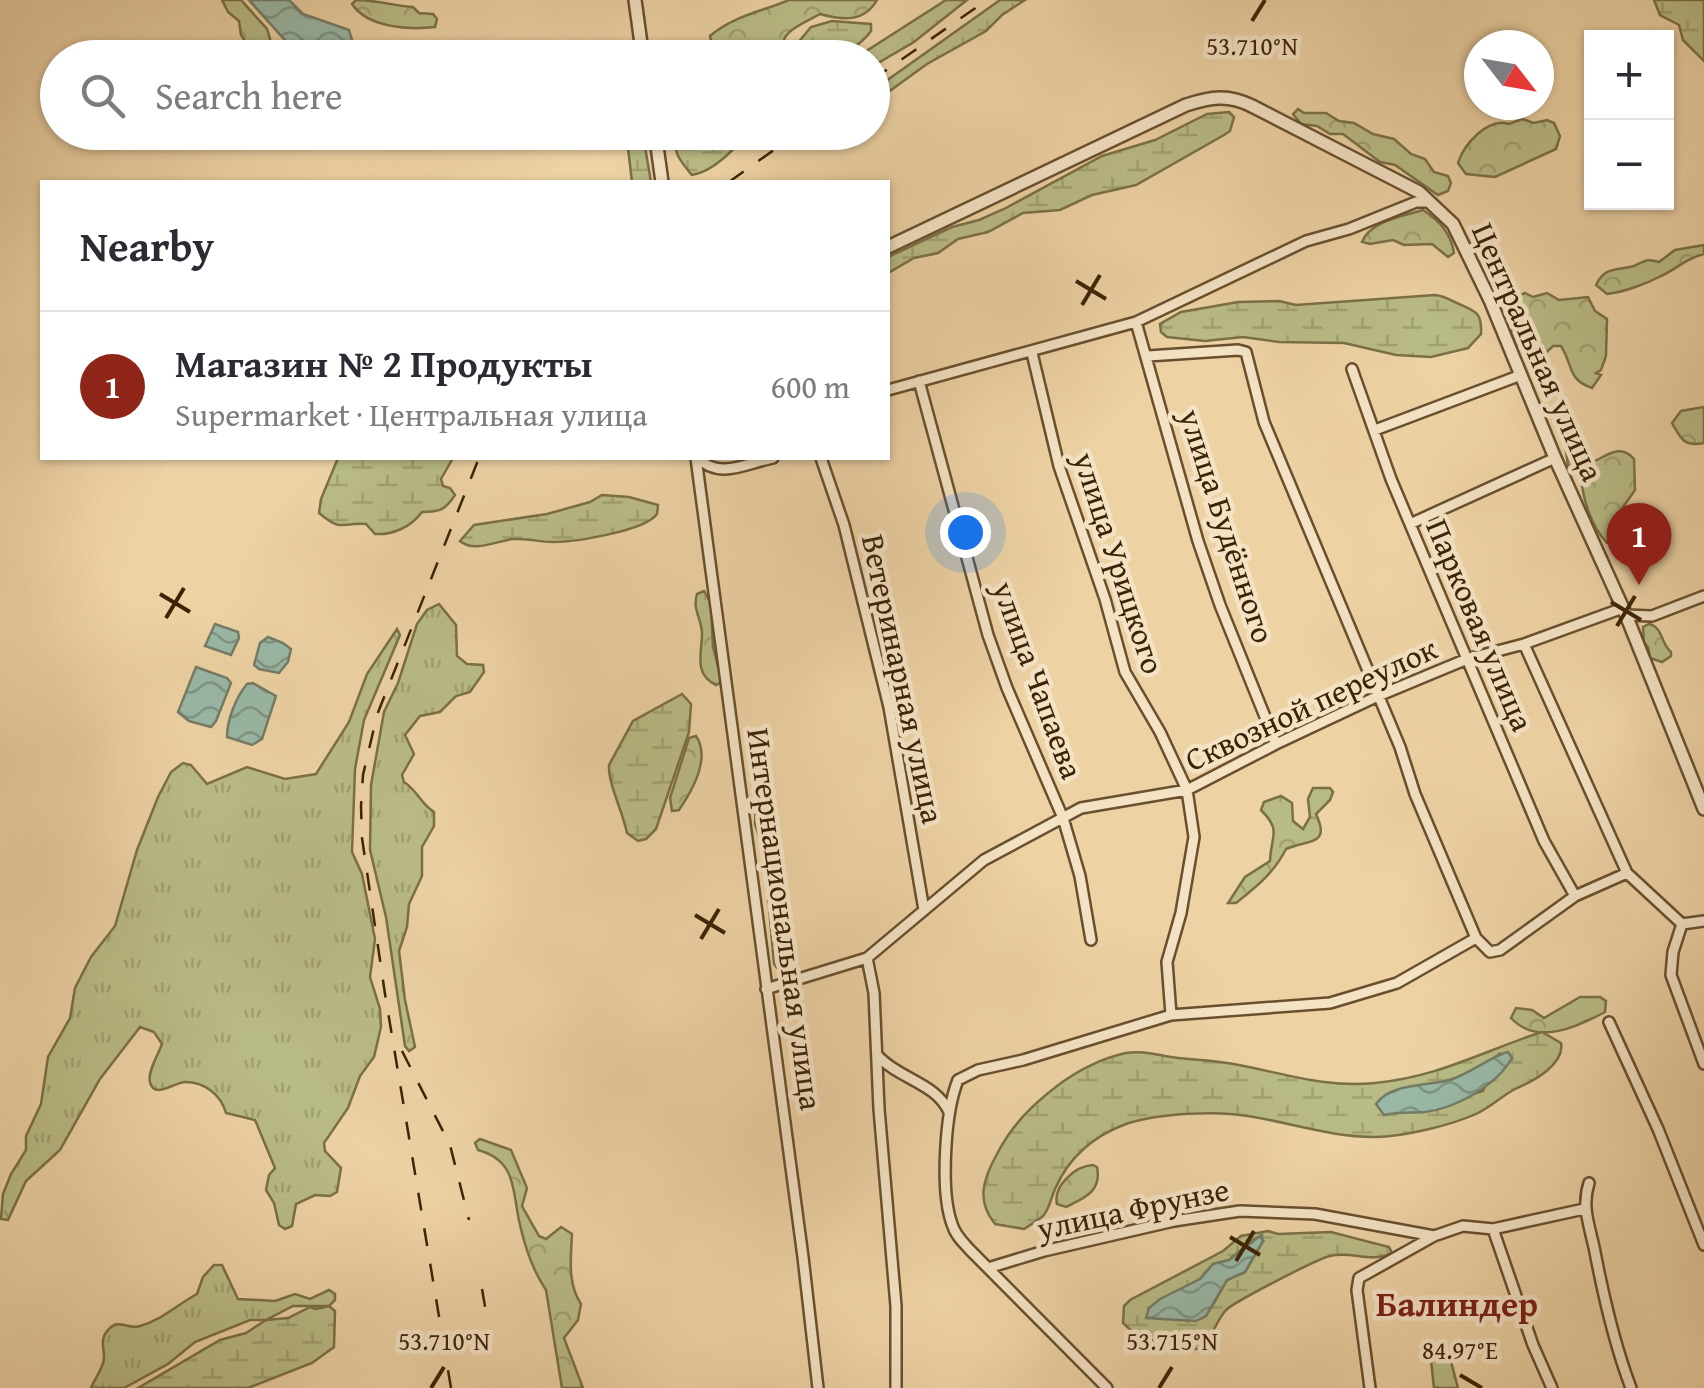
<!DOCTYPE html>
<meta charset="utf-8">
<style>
body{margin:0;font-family:"Gentium Book Plus",serif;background:#f2f2f3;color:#2b2b33}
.controls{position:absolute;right:30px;top:30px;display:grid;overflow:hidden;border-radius:0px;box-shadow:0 2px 8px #0004}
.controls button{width:90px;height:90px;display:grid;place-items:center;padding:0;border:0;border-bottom:2px solid #e1e1e2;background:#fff;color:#2b2b33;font:50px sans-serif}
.compass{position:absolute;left:1464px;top:30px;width:90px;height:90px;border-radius:50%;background:#fff;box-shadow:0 2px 8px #0004;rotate:121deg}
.you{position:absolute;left:965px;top:532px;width:35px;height:35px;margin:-25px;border:8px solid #fff;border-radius:50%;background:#1a73e8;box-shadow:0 0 0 15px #1a73e833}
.badge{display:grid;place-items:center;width:65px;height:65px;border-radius:50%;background:#8f2418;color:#fff;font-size:32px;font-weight:700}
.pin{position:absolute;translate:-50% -82px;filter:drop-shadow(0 2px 5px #0008)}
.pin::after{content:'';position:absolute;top:52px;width:35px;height:30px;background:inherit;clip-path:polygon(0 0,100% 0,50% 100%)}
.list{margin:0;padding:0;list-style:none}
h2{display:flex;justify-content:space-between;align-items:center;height:130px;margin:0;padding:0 40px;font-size:42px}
h2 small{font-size:32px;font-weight:400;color:#7c7c81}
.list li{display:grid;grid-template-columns:65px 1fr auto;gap:30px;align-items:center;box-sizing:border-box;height:150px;padding:0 40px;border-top:2px solid #e1e1e2}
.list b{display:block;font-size:38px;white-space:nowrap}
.list p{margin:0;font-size:32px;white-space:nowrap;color:#7c7c81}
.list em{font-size:32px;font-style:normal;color:#7c7c81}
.icon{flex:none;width:55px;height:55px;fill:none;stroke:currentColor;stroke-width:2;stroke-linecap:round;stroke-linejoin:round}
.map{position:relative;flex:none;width:1704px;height:1388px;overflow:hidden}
.search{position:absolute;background:#fff;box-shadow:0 2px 8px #0004;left:40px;top:40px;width:850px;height:110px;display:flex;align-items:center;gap:25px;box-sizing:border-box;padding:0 35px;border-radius:55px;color:#7c7c81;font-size:38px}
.panel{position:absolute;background:#fff;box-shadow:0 2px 8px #0004;left:40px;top:180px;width:850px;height:280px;border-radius:0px}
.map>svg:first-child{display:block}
</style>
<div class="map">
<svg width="1704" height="1388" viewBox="0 0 1704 1388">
<defs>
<pattern id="grass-tufts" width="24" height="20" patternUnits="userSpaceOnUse" patternTransform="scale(2.5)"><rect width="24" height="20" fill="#b9bb85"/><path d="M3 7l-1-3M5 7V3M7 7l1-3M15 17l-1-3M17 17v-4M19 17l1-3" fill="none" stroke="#a0a071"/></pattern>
<pattern id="forest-crowns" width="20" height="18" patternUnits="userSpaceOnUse" patternTransform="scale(2.5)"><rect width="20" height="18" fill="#b9bb85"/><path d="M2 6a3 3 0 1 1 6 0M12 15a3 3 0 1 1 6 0" fill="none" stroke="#a0a071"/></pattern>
<pattern id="wetland-marsh" width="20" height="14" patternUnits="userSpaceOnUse" patternTransform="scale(2.5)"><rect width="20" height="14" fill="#b9bb85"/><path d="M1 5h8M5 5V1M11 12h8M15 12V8" fill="none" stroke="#a0a071"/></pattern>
<pattern id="water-waves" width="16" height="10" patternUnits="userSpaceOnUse" patternTransform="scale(2.5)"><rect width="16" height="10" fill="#99b8a6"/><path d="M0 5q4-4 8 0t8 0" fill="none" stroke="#7e9585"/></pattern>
</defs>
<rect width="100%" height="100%" fill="#edd2a4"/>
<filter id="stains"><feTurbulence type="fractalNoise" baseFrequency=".002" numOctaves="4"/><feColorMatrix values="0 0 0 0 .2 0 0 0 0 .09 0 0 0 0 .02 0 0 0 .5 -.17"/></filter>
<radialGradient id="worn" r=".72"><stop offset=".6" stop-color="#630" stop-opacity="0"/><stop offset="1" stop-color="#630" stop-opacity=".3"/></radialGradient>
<path fill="url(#grass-tufts)" stroke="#7b6f46" stroke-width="2.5" d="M 439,604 L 456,625 L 457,656 L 467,664 L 483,665 L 484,672 L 470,692 L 456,696 L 440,712 L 420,716 L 405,735 L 414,754 L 402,775 L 404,782 C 418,791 420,803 434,812 L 434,826 L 422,847 L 422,876 L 409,904 L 407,927 L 399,951 L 405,1000 L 415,1047 L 409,1051 L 405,1046 L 386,917 L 370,850 L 371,785 L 384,712 L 398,683 L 417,624 L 427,610 Z
M 397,629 L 400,635 L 364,720 L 355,769 L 352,852 L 362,874 L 375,939 L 370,977 L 380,1009 L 381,1027 L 374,1057 L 360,1076 L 348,1108 L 324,1143 L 325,1151 L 341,1168 L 337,1192 L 330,1196 L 315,1195 L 296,1204 L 292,1226 L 285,1229 L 279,1225 L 274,1203 L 266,1190 L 269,1175 L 275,1168 L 255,1120 L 226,1113 C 221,1095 205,1082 185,1082 C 175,1082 154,1100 150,1082 C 147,1072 159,1053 162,1044 L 154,1032 L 140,1027 L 100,1079 L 60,1150 L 26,1181 L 8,1220 L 1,1219 L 3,1194 L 11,1174 L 26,1150 L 26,1136 L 41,1104 L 48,1057 L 70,1018 L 75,988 L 91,957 L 115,926 L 137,850 L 158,797 L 171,772 L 183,763 L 191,765 L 207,784 L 247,767 L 285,779 L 316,774 L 349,722 L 367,674 Z
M 214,1265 L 222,1265 L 238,1299 L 275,1301 L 295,1294 L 310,1299 L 329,1290 L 335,1294 L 335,1300 L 329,1306 L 293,1306 L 266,1320 L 250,1320 L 195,1342 L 168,1364 L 124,1388 L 91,1388 C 94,1380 104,1367 104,1358 C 104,1347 99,1338 110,1328 C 119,1319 129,1330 140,1326 C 162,1320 178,1304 197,1294 L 203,1277 Z"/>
<path fill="url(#forest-crowns)" stroke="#7b6f46" stroke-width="2.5" d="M 222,0 L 241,0 L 267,29 L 271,42 L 288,57 L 256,57 L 241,35 L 239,21 L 228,12 Z
M 356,0 C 378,0 393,6 413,7 L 419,13 L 433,14 L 437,19 L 435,27 C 409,30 368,28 352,4 Z
M 789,0 L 877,0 C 864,23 842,20 820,14 C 810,20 787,29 784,40 C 783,46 784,52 782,57 L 705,57 L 713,51 L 710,36 C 733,16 763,11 789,0 Z
M 1298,109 L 1304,113 L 1326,113 L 1339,121 L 1354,123 L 1373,134 L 1394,139 L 1411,154 L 1425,159 L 1434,172 L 1448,176 L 1451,183 L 1448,191 L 1438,195 L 1395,165 L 1380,162 L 1343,134 L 1330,134 L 1317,126 L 1301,124 L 1293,114 Z
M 1522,119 L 1534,123 L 1547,120 L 1554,123 L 1560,136 L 1556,149 L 1495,177 L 1466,174 L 1458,163 C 1464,144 1488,117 1509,124 Z
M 316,133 L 396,132 L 397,133 L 391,140 L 345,146 L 327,141 Z
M 1423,210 C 1439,220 1451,233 1454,253 L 1448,257 L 1432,244 L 1404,245 L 1393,240 L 1370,244 L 1362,242 C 1370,221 1403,216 1423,210 Z
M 1704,245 L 1704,254 C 1686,258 1677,269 1661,276 C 1646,284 1624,292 1607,294 L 1596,285 C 1605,266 1617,271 1634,266 C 1645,261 1647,258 1659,262 L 1675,250 Z
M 1525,293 L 1533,297 L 1547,293 L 1559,300 L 1588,297 L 1595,311 L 1607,319 L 1606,356 L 1601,370 L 1596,373 L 1601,375 L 1592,388 C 1567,379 1574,367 1561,346 L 1553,346 L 1536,362 L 1528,351 L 1515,343 L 1507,310 L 1517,297 Z
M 1704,407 L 1704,443 C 1684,447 1681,439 1672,423 L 1681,411 Z
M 1571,446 L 1595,461 C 1609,454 1621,444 1634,459 L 1635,490 L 1623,507 L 1632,517 L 1634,529 L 1622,541 L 1607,543 C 1591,526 1583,500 1581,477 L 1568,466 L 1566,451 Z
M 704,591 L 711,603 L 713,647 L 722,682 L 716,685 C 693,674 702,653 702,634 C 702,619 692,610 697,594 Z
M 1649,624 C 1663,627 1661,644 1671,652 L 1671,656 L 1662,662 L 1650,658 L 1648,647 L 1644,643 L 1643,627 Z
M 696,736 C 711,758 692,791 679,810 L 672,811 L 670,798 L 689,738 Z
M 1313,788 L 1330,788 L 1333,792 L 1330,800 L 1316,814 C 1331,846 1309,839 1286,849 C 1274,873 1256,887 1236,903 L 1228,903 L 1245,877 L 1270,861 C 1271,835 1282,831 1261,810 L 1264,802 L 1281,796 L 1292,803 L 1293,821 L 1303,829 L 1310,817 L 1308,799 Z
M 762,799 L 768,801 L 774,814 L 786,952 L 786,968 L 782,974 L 774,964 L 764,851 L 755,824 L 756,803 Z
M 1580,997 L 1600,997 L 1606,1001 L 1605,1012 C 1577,1027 1537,1046 1511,1018 L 1516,1008 L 1532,1010 L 1544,1018 Z
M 480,1139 L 511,1150 L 527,1188 L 522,1206 L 539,1236 L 546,1239 L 561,1227 L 572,1234 C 571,1258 567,1283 581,1304 L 578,1320 L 564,1338 L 583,1388 L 562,1388 L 546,1290 C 533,1271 525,1247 520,1225 C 512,1192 518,1161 478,1150 L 475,1143 Z
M 1093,1165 L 1097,1167 C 1102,1192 1084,1198 1066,1207 L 1057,1204 C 1053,1186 1075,1166 1093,1165 Z"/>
<path fill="url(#wetland-marsh)" stroke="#7b6f46" stroke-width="2.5" fill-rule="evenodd" d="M 946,0 L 967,0 L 914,42 L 873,66 L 872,58 L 857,57 Z
M 1000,0 L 1025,0 L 1002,15 L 986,31 L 927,64 L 873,103 L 873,91 L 879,86 Z
M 1654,0 L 1704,0 L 1704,61 L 1683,40 L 1679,25 L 1660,15 Z
M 832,21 L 871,24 L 871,31 C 850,60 818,58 786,57 L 811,27 Z
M 1229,112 L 1234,117 L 1230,131 L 1224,135 L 1136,185 L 1092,195 L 1060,210 L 1023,213 L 988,232 L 958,239 L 938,253 L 914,258 L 888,273 L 888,257 L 952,227 L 979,220 L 1004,209 L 1102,156 L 1155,140 L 1207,114 Z
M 682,132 L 746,132 L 746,133 C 735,150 712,172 692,175 C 681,162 668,149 682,132 Z
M 636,133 L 643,135 L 651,182 L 632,182 L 628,148 Z
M 1435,295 C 1445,296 1450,300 1459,304 C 1477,312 1482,313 1481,334 L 1468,348 L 1431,357 L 1396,355 L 1344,343 L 1279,342 L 1243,337 L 1205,341 L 1167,337 L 1161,332 L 1160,324 L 1181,312 L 1238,302 L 1279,301 L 1296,305 Z
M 338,458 L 453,458 L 441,479 L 443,486 L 450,488 L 455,495 C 445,510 440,512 422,512 C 411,527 393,535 375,534 L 366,524 C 340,522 343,533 319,513 L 321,499 Z
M 602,495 L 629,497 L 658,505 L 657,514 C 645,531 575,542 553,542 C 539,542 526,538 513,539 C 496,541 474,553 460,541 L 474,525 L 547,514 L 590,502 Z
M 682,694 L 691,704 L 689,732 L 656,829 L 646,839 L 638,841 L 627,833 C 623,812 608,784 609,765 L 633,721 Z
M 1542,1032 L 1561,1043 C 1565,1064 1534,1081 1517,1088 C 1503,1095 1492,1106 1478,1113 C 1453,1125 1402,1137 1375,1137 C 1333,1137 1294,1124 1254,1117 C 1219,1110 1159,1113 1126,1124 C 1093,1136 1069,1157 1055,1189 C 1051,1198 1049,1210 1043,1216 C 1037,1221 1030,1225 1024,1229 L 995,1224 C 976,1201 983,1179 997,1154 C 1012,1125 1031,1106 1057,1086 C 1076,1071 1102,1058 1126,1053 C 1144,1050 1160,1056 1178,1058 C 1199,1060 1219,1061 1239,1065 C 1286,1074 1327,1088 1375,1083 C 1439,1077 1483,1051 1542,1032 ZM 1501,1053 L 1483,1091 L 1414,1112 L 1407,1111 L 1409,1087 C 1442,1086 1475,1073 1501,1053 Z
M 1268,1231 L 1278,1234 L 1331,1232 L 1389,1247 L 1392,1253 C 1372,1264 1351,1250 1330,1256 C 1317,1259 1234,1302 1226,1310 C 1215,1322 1213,1338 1200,1349 L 1171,1349 L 1157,1341 L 1139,1338 L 1123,1323 L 1124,1306 L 1130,1300 L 1223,1251 L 1241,1236 ZM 1254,1239 L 1263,1241 L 1245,1272 L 1227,1280 L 1211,1308 L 1192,1319 L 1165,1317 L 1149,1308 L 1200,1279 L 1213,1264 L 1229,1260 Z
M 329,1306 L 335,1311 L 334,1347 L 312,1363 L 248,1388 L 138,1388 L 220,1340 L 246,1333 L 266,1320 L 288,1318 L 310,1307 L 316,1309 Z
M 1438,1347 L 1449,1354 L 1458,1388 L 1434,1388 L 1431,1360 Z"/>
<path fill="url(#water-waves)" stroke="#747c66" stroke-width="2.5" d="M 249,0 L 289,0 L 303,14 L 349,30 L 357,57 L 300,57 Z
M 215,624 L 238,632 L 239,638 L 231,655 L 205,646 Z
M 268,637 L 283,643 L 291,649 L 288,662 L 279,673 L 259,669 L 254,665 L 260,643 Z
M 196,667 L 227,678 L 231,683 L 216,721 L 211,727 L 189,721 L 178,712 Z
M 253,683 L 276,696 L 262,739 L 252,745 L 227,737 C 227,720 236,697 247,684 Z
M 1508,1052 L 1512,1058 C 1496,1086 1456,1108 1425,1112 C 1411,1113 1398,1112 1384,1115 L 1376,1104 C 1390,1083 1428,1086 1450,1080 C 1470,1074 1493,1055 1508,1052 Z
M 1261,1235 L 1263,1241 L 1245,1272 L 1227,1280 L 1206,1316 L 1196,1321 L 1146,1318 L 1149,1308 L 1160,1299 L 1200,1279 L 1213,1264 L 1229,1260 Z"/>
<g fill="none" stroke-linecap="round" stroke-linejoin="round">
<defs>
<path id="minor" d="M 1136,322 L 1198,541 L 1220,605 L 1276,744
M 1032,353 L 1059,466 L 1105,599 L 1125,672 L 1160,732 L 1187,790 L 1194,837 L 1181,913 L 1167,962 L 1171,1015
M 1148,356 L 1238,350 L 1246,352 L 1264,422 L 1400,747 L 1415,794 L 1476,938 L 1490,952 L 1500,950 L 1575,896 L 1627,873
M 1352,369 L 1391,479 L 1467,659 L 1544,841 L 1575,896
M 919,381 L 988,635 L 1007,688 L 1063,818 L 1080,876 L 1091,940
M 888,390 L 1136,322 L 1306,241 L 1349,229 L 1416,202 L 1430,202
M 1375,430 L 1521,375
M 696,458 L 803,1257 L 818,1388
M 698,458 C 719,480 747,463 773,458
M 821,458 L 844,525 L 889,707 L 924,910
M 1410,524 L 1555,458
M 1626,615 L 1652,616 L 1704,596
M 1524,644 L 1627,873 L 1682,924 L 1673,952 L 1671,975 L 1704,1064
M 1682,924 L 1704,921
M 867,958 L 874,993 L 879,1109 L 896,1306 L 896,1388
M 766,989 L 867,958 L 984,860 L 1081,808 L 1187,790 L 1276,744 L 1378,696 L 1467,659 L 1524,644 L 1623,608
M 1609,1022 L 1658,1129 L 1704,1245
M 878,1056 C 899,1079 936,1083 949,1112
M 1589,1183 C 1581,1208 1590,1226 1595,1252 C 1604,1299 1614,1343 1631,1388
M 1493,1229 L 1533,1345 L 1552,1388
M 988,1268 L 1044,1251 L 1174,1221 L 1240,1211 L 1315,1214 L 1434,1236 L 1463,1226 L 1493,1229 L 1584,1209
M 1107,1388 L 970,1250 C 963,1242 955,1235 952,1224 C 940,1191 945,1112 958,1080 L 978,1070 L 1023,1060 L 1171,1015 L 1330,1003 L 1397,983 L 1476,938
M 1370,1388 L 1357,1290 L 1359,1278 L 1434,1236"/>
<path id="tertiary" d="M 635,0 L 643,58
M 655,132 L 662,182
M 888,247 L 1186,105 C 1211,97 1228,94 1252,106 L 1419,192 L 1453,224 L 1490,300 L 1555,458 L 1626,615 L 1704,809"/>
</defs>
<use href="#minor" stroke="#694f2e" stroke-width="14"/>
<use href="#tertiary" stroke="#694f2e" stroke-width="16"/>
<use href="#minor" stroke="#f3e2c4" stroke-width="9"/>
<use href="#tertiary" stroke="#f3e2c4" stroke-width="11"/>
<path stroke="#3d2306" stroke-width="2.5" stroke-dasharray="18 18" stroke-linecap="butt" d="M 872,80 L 987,0
M 729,182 L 799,132
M 402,1051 L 450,1145 L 469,1220
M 482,1289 L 486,1312
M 451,1388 L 385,994 L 362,838 L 361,806 L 363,775 L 377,715 L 479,458"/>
</g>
<path fill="none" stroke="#3d2306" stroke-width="4" d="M 1252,21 L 1265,0M 1076,281 L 1106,299M 1082,305 L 1100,275M 160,594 L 190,612M 1611,602 L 1641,620M 166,618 L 184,588M 1617,626 L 1635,596M 695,915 L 725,933M 701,939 L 719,909M 1230,1237 L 1260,1255M 1236,1261 L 1254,1231M 1460,1375 L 1482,1388M 431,1388 L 444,1367M 1159,1388 L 1172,1367"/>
<g text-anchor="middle" stroke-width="9" stroke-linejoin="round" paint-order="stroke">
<g font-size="32" fill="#3d2306" stroke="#f3e2c4">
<text transform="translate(1538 352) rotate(66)" y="11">Центральная улица</text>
<text transform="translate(1227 526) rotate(72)" y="11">улица Будённого</text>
<text transform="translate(1119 563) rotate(72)" y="11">улица Урицкого</text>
<text transform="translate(1480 625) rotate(67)" y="11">Парковая улица</text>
<text transform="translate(903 679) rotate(78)" y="11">Ветеринарная улица</text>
<text transform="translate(1038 680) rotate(70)" y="11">улица Чапаева</text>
<text transform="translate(1311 704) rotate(-25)" y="11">Сквозной переулок</text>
<text transform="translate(785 919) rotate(82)" y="11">Интернациональная улица</text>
<text transform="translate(1133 1209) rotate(-12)" y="11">улица Фрунзе</text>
</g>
<g font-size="35" font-weight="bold" fill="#7a1f14" stroke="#f3e2c4">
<text x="1457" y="1316">Балиндер</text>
</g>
</g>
<g font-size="25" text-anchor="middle" fill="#3d2306" stroke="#f3e2c4" stroke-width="9" stroke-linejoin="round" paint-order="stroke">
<text x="1252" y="55">53.710°N</text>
<text x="444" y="1350">53.710°N</text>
<text x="1172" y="1350">53.715°N</text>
<text x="1460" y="1359">84.97°E</text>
</g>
<rect width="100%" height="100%" filter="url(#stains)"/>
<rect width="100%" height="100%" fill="url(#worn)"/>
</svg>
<div class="controls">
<button>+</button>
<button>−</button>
</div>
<svg class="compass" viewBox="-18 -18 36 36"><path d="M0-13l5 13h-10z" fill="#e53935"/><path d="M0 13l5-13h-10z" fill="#7c7c81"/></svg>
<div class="you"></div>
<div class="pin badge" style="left:1639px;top:585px">1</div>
<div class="search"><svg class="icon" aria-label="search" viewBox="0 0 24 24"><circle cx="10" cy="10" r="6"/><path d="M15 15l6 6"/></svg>Search here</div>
<section class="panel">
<h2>Nearby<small></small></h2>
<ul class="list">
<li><span class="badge">1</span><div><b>Магазин № 2 Продукты</b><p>Supermarket · Центральная улица</p></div><em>600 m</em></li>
</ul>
</section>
</div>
